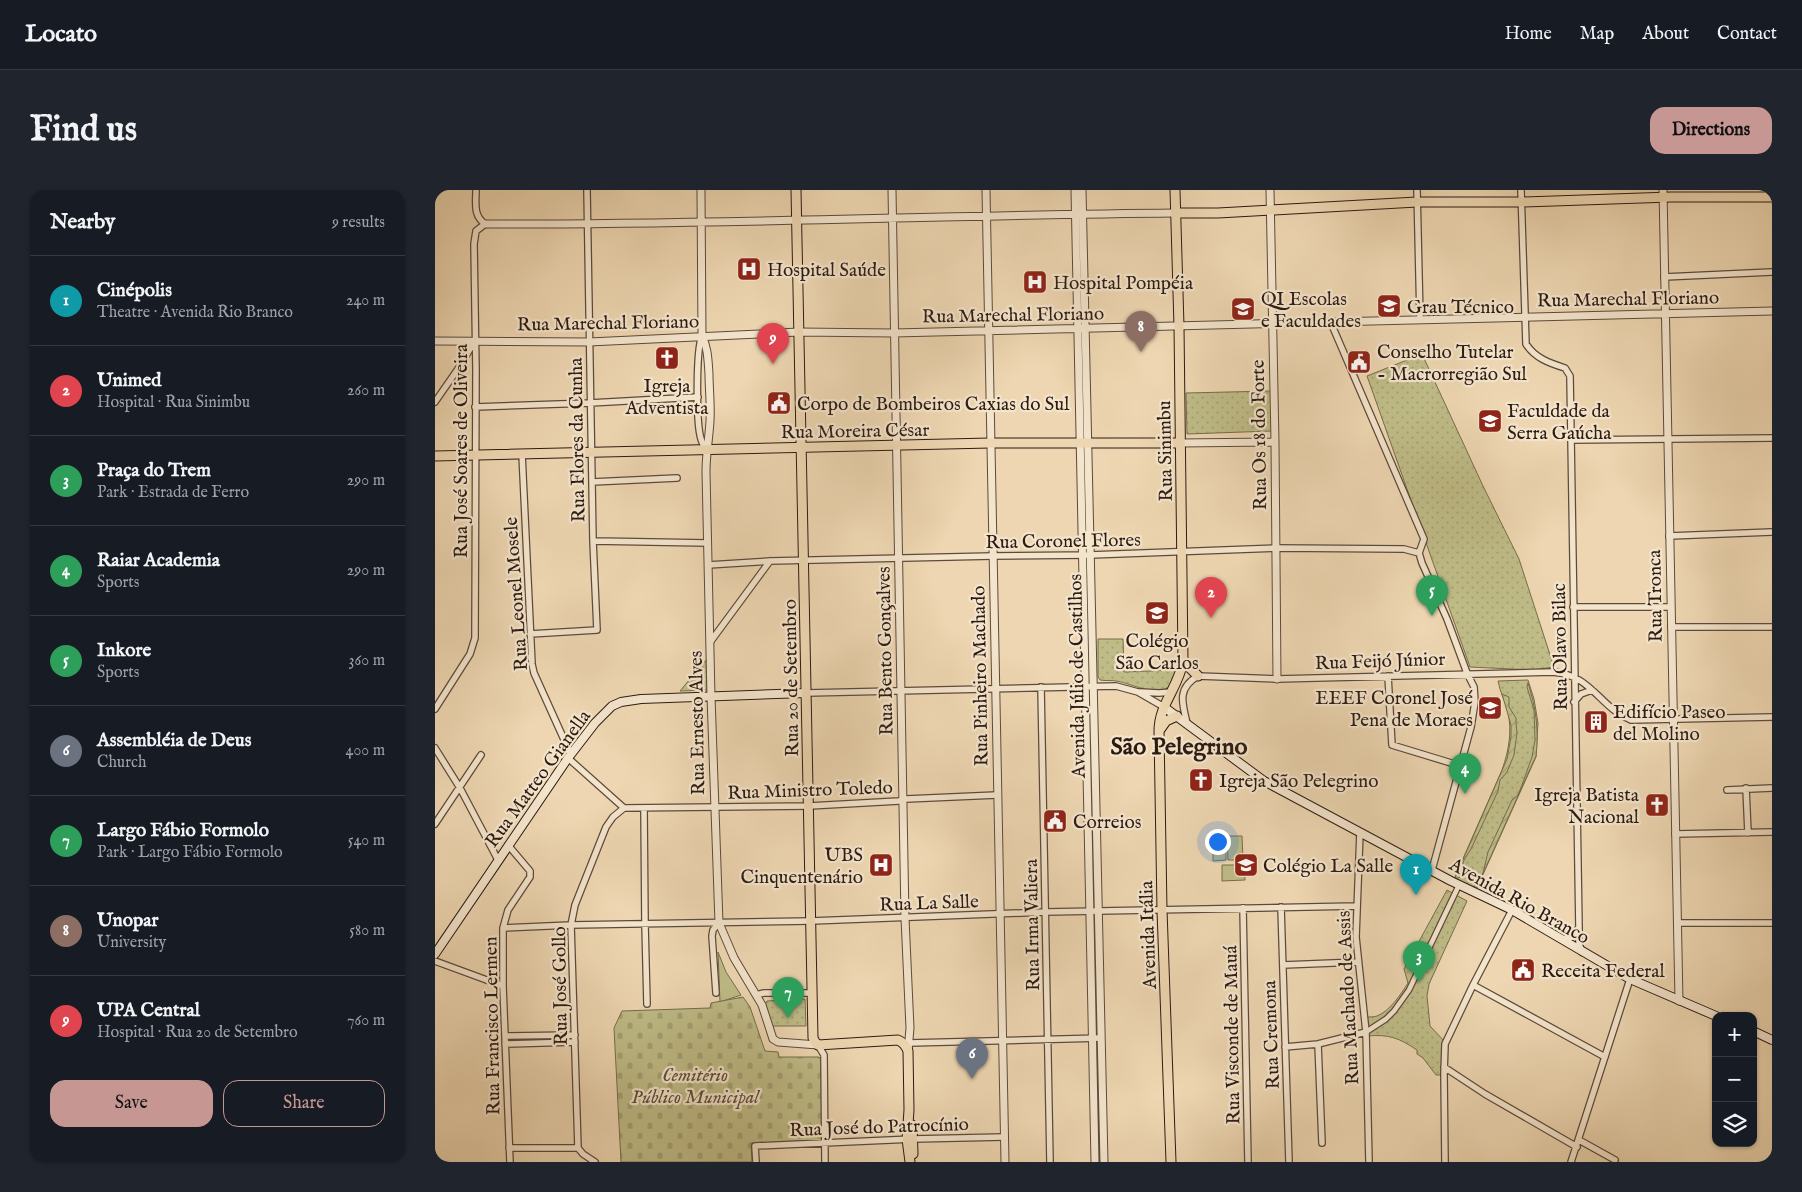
<!DOCTYPE html>
<meta charset="utf-8">
<style>
body{margin:0;font-family:"IM FELL English",serif;background:#20242c;color:#f1f3f6}
.controls{position:absolute;right:15px;bottom:15px;display:grid;overflow:hidden;border-radius:10px;box-shadow:0 1px 4px #0004}
.controls button{width:45px;height:45px;display:grid;place-items:center;padding:0;border:0;border-bottom:1px solid #363941;background:#171b24;color:#f1f3f6;font:25px sans-serif}
.you{position:absolute;left:782px;top:651px;width:18px;height:18px;margin:-12px;border:4px solid #fff;border-radius:50%;background:#1a73e8;box-shadow:0 0 0 8px #1a73e833}
.badge{display:grid;place-items:center;width:32px;height:32px;border-radius:50%;background:#c59692;color:#fff;font-size:16px;font-weight:700}
.pin{position:absolute;translate:-50% -41px;filter:drop-shadow(0 1px 2px #0008)}
.pin::after{content:'';position:absolute;top:26px;width:18px;height:15px;background:inherit;clip-path:polygon(0 0,100% 0,50% 100%)}
.list{margin:0;padding:0;list-style:none}
h2{display:flex;justify-content:space-between;align-items:center;height:65px;margin:0;padding:0 20px;font-size:21px}
h2 small{font-size:16px;font-weight:400;color:#9ea1a6}
.list li{display:grid;grid-template-columns:32px 1fr auto;gap:15px;align-items:center;box-sizing:border-box;height:90px;padding:0 20px;border-top:1px solid #363941}
.list b{display:block;font-size:19px;white-space:nowrap}
.list p{margin:0;font-size:16px;white-space:nowrap;color:#9ea1a6}
.list em{font-size:16px;font-style:normal;color:#9ea1a6}
.actions{display:flex;gap:10px;padding:15px 20px}
.actions a{flex:1;padding:11px 0;border:1px solid #c59692;border-radius:15px;text-align:center;font-size:18px;color:#c59692}
.actions .main{background:#c59692;color:#111}
.icon{flex:none;width:28px;height:28px;fill:none;stroke:currentColor;stroke-width:2;stroke-linecap:round;stroke-linejoin:round}
.map{position:relative;flex:none;width:1337px;height:972px;overflow:hidden;border-radius:15px}
header{display:flex;align-items:center;gap:30px;box-sizing:border-box;height:70px;padding:0 25px;background:#171b24;border-bottom:1px solid #363941}
header strong{font-size:24px}
nav{display:flex;gap:28px;margin-inline-start:auto;font-size:18px}
.intro{display:flex;align-items:center;justify-content:space-between;box-sizing:border-box;height:120px;padding:0 30px}
h1{margin:0;font-size:35px}
.button{padding:12px 22px;border-radius:15px;background:#c59692;color:#111;font-size:18px;font-weight:700}
main{display:flex;gap:30px;padding:0 30px}
aside{flex:1;background:#171b24;border-radius:15px;box-shadow:0 1px 4px #0004}
.map>svg:first-child{display:block}
</style>
<header>
<strong>Locato</strong>
<nav><a>Home</a><a>Map</a><a>About</a><a>Contact</a></nav>
</header>
<div class="intro"><h1>Find us</h1><a class="button">Directions</a></div>
<main>
<aside>
<h2>Nearby<small>9 results</small></h2>
<ul class="list">
<li><span class="badge" style="background:#0f9aa8">1</span><div><b>Cinépolis</b><p>Theatre · Avenida Rio Branco</p></div><em>240 m</em></li>
<li><span class="badge" style="background:#e0444e">2</span><div><b>Unimed</b><p>Hospital · Rua Sinimbu</p></div><em>260 m</em></li>
<li><span class="badge" style="background:#2e9e5b">3</span><div><b>Praça do Trem</b><p>Park · Estrada de Ferro</p></div><em>290 m</em></li>
<li><span class="badge" style="background:#2e9e5b">4</span><div><b>Raiar Academia</b><p>Sports</p></div><em>290 m</em></li>
<li><span class="badge" style="background:#2e9e5b">5</span><div><b>Inkore</b><p>Sports</p></div><em>360 m</em></li>
<li><span class="badge" style="background:#6b7280">6</span><div><b>Assembléia de Deus</b><p>Church</p></div><em>400 m</em></li>
<li><span class="badge" style="background:#2e9e5b">7</span><div><b>Largo Fábio Formolo</b><p>Park · Largo Fábio Formolo</p></div><em>540 m</em></li>
<li><span class="badge" style="background:#8d6e63">8</span><div><b>Unopar</b><p>University</p></div><em>580 m</em></li>
<li><span class="badge" style="background:#e0444e">9</span><div><b>UPA Central</b><p>Hospital · Rua 20 de Setembro</p></div><em>760 m</em></li>
</ul>
<div class="actions"><a class="main">Save</a><a>Share</a></div>
</aside>
<div class="map">
<svg width="1337" height="972" viewBox="0 0 1337 972">
<defs>
<pattern id="cemetery-stones" width="16" height="16" patternUnits="userSpaceOnUse" patternTransform="scale(1.25)"><rect width="16" height="16" fill="#bfbc87"/><path d="M2 7V4a2 2 0 0 1 4 0v3zM10 15v-3a2 2 0 0 1 4 0v3z" fill="#a4a174"/></pattern>
<pattern id="park-dots" width="8" height="8" patternUnits="userSpaceOnUse" patternTransform="scale(1.25)"><rect width="8" height="8" fill="#bfbc87"/><path d="M2 2h.1M6 6h.1" fill="none" stroke="#a4a174" stroke-width="1.8" stroke-linecap="round"/></pattern>
<pattern id="garden-furrows" width="10" height="10" patternUnits="userSpaceOnUse" patternTransform="scale(1.25)"><rect width="10" height="10" fill="#bfbc87"/><path d="M-1 1l2-2M0 10L10 0M9 11l2-2" fill="none" stroke="#a4a174"/></pattern>
</defs>
<rect width="100%" height="100%" fill="#edd6b1"/>
<filter id="stains"><feTurbulence type="fractalNoise" baseFrequency=".004" numOctaves="4"/><feColorMatrix values="0 0 0 0 .2 0 0 0 0 .09 0 0 0 0 .02 0 0 0 .5 -.17"/></filter>
<radialGradient id="worn" r=".72"><stop offset=".6" stop-color="#630" stop-opacity="0"/><stop offset="1" stop-color="#630" stop-opacity=".3"/></radialGradient>
<path fill="#bfbc87" stroke="#766c4c" d="M 792,646 L 807,646 L 808,670 L 793,670 Z
M 778,647 L 791,647 L 791,670 L 778,671 Z
M 787,675 L 809,675 L 810,690 L 787,691 Z
M 283,762 L 291,782 L 306,805 L 285,812 Z"/>
<path fill="url(#cemetery-stones)" stroke="#766c4c" d="M 308,807 L 315,817 L 330,861 L 343,862 L 344,867 L 384,867 L 386,869 L 387,951 L 316,953 L 317,972 L 186,972 L 179,838 L 187,821 L 275,818 L 276,813 Z"/>
<path fill="url(#park-dots)" stroke="#766c4c" d="M 987,164 L 1048,296 L 1084,369 L 1119,477 L 1097,480 L 1035,477 L 932,186 Z
M 836,201 L 837,241 L 752,244 L 751,203 Z
M 663,449 L 688,449 L 689,482 L 741,480 C 741,485 740,487 738,492 C 726,511 697,493 681,491 C 676,490 670,491 665,490 L 663,487 Z
M 271,470 L 272,500 L 245,501 Z
M 1093,490 L 1099,509 L 1103,533 L 1101,567 L 1041,700 L 1019,689 L 1067,580 C 1074,560 1077,542 1073,522 C 1070,511 1065,502 1063,491 Z
M 1012,700 L 1032,711 L 994,794 L 992,806 L 995,836 L 1010,852 L 1008,885 L 1001,885 L 988,868 L 982,864 L 982,860 C 964,848 954,844 932,846 L 930,827 C 934,827 939,827 942,826 C 955,821 966,804 973,793 L 969,779 Z
M 370,809 L 371,836 L 337,836 L 330,814 L 332,811 Z"/>
<path fill="url(#garden-furrows)" stroke="#766c4c" d="M 1093,493 C 1101,518 1104,540 1101,566 L 1041,699 L 1039,697 L 1041,690 L 1048,683 L 1053,662 L 1077,610 L 1083,605 L 1087,595 L 1097,567 L 1100,550 L 1099,520 L 1092,497 Z
M 1067,504 L 1074,507 L 1074,517 L 1081,528 L 1081,533 L 1082,543 L 1079,565 L 1072,582 L 1065,590 L 1063,601 L 1036,659 L 1029,670 L 1024,688 L 1020,688 L 1072,569 L 1076,547 L 1076,535 Z"/>
<g fill="none" stroke-linecap="round" stroke-linejoin="round">
<defs>
<path id="pedestrian" d="M 931,842 L 951,829 L 959,821 L 974,800 L 1024,695"/>
<path id="minor" d="M 982,0 L 985,129
M 1086,0 L 1091,154 C 1100,168 1114,173 1130,178 L 1135,186 L 1144,738 L 1144,754 L 1147,762
M 1229,87 L 1337,82
M 896,133 L 989,349 L 984,363 L 987,373 L 1012,429 L 1032,483 L 1039,497 L 1040,512 L 1036,537 L 997,680
M 267,146 C 261,160 261,233 266,249 C 267,253 269,256 271,260
M 0,212 L 25,176 L 39,152
M 40,217 L 155,213 L 263,207
M 1136,250 L 1337,248
M 87,264 L 97,474 L 99,483 L 136,565
M 157,292 L 242,288
M 1234,346 L 1337,342
M 158,351 L 273,353
M 273,375 L 335,371 L 558,366 L 655,365 L 841,358 L 969,359 L 984,363
M 1138,417 L 1236,417
M 1236,437 L 1337,437
M 95,444 L 162,440 L 158,351 L 152,0
M 276,451 L 335,371
M 953,486 L 957,555 L 1026,576
M 606,497 L 615,972
M 705,502 L 724,503 L 737,502
M 371,503 L 681,496 L 703,502 L 729,517
M 1139,512 L 1146,504 L 1157,500
M 0,519 L 35,464 L 40,448 L 41,180 L 39,54 L 41,41 L 50,34 C 38,25 41,14 41,0
M 752,533 C 747,513 742,498 763,486 L 842,489 L 1118,482 C 1157,485 1164,517 1196,530 L 1337,527
M 0,558 L 25,598 L 63,670
M 133,568 L 189,618
M 1311,598 L 1313,643
M 1292,600 L 1337,598
M 189,618 L 374,616 L 464,611 L 471,609 L 562,605
M 209,618 L 210,734 L 212,814
M 0,634 L 46,565
M 925,642 L 921,747 L 931,842 L 934,972
M 1240,644 L 1337,642
M 73,655 L 95,681 L 95,687 L 73,720 L 68,738 L 68,796 L 75,972
M 846,717 L 854,972
M 808,718 L 813,972
M 1242,733 L 1337,733
M 68,738 L 136,735 L 376,731 L 611,722 L 922,716
M 1127,749 L 1137,747 L 1143,739
M 0,771 L 68,796
M 848,775 L 923,772
M 1038,795 L 1170,867
M 281,803 L 277,746 L 278,740 L 284,733
M 321,805 L 329,803 L 378,803
M 70,846 L 140,845
M 474,853 L 666,848
M 70,854 L 140,852
M 883,854 L 887,953
M 383,855 L 389,865 L 390,972
M 850,857 L 883,854 L 931,842
M 1009,877 L 1050,904 L 1142,957
M 1144,950 L 1180,970
M 74,958 L 143,958
M 143,958 L 136,735 L 140,715 L 171,637 L 178,627 L 189,618
M 143,958 L 148,964 L 160,972
M 321,972 L 320,956 L 478,949 L 569,947
M 1010,972 L 1009,884 L 1010,854 L 1038,795 L 1077,720
M 1136,972 L 1195,789"/>
<path id="tertiary" d="M 266,0 L 267,146 C 273,158 273,170 274,184 C 274,199 276,215 275,231 C 274,248 271,264 271,282 L 276,506 L 284,733 L 299,768 L 327,815 L 338,849 L 343,852 L 383,855
M 457,0 L 470,728 L 475,838 L 473,861
M 551,0 L 570,972
M 640,0 L 660,972
M 647,0 L 669,972
M 835,0 L 840,252 L 842,489
M 1228,0 L 1244,811
M 50,34 C 280,35 510,25 740,23
M 0,151 L 154,152 L 364,142 L 459,143 L 1337,121
M 745,253 L 840,252"/>
<path id="secondary" d="M 729,517 L 829,591 L 1016,691 L 1077,720 L 1195,789 L 1281,826
M 0,764 L 133,568 L 160,533 L 177,516 L 186,512 L 206,509 L 371,503
M 1318,841 L 1337,850"/>
<path id="primary" d="M 361,0 L 378,848 L 380,852 L 383,855 L 463,850 C 468,852 471,856 473,861 L 474,920 L 472,949 L 475,972
M 740,23 L 783,23 L 982,12 L 1086,12 L 1236,7 L 1337,7
M 0,266 L 555,253 L 745,253
M 748,471 L 763,486
M 724,541 L 731,531 L 742,526
M 477,935 L 478,964
M 736,972 L 727,720 L 724,541 C 724,514 744,497 748,471 L 744,136 L 740,0"/>
</defs>
<use href="#pedestrian" stroke="#5d4a3a" stroke-width="7"/>
<use href="#minor" stroke="#5d4a3a" stroke-width="8"/>
<use href="#tertiary" stroke="#5d4a3a" stroke-width="9"/>
<use href="#secondary" stroke="#2d1b12" stroke-width="10"/>
<use href="#primary" stroke="#2d1b12" stroke-width="11"/>
<use href="#pedestrian" stroke="#f3e4cc" stroke-width="4.5"/>
<use href="#minor" stroke="#f3e4cc" stroke-width="5.5"/>
<use href="#tertiary" stroke="#f3e4cc" stroke-width="7"/>
<use href="#secondary" stroke="#f3e4cc" stroke-width="8"/>
<use href="#primary" stroke="#edd6b1" stroke-width="9"/>
</g>
<defs>
<symbol id="hospital-square" viewBox="-11 -11 22 22"><rect x="-9" y="-9" width="18" height="18" rx="4" fill="#8f2418" stroke="#f3e4cc"/><path d="M-5-5h3v3.5h4V-5h3V5h-3V1.5h-4V5h-3Z" fill="#fff"/></symbol>
<symbol id="university-square" viewBox="-11 -11 22 22"><rect x="-9" y="-9" width="18" height="18" rx="4" fill="#8f2418" stroke="#f3e4cc"/><path d="M0-5L7-2L0 1L-7-2ZM-4 1L0 2.5L4 1V4Q0 6-4 4Z" fill="#fff"/></symbol>
<symbol id="church-square" viewBox="-11 -11 22 22"><rect x="-9" y="-9" width="18" height="18" rx="4" fill="#8f2418" stroke="#f3e4cc"/><path d="M-1.2-6h2.4v3.5h3.3v2.4h-3.3V6h-2.4V-.1h-3.3v-2.4h3.3Z" fill="#fff"/></symbol>
<symbol id="civic-square" viewBox="-11 -11 22 22"><rect x="-9" y="-9" width="18" height="18" rx="4" fill="#8f2418" stroke="#f3e4cc"/><path d="M-.6-6.5H3V-4.5H.6V-3L4-1V1h2V6H-6V1h2V-1L-.6-3ZM-1.2 2.5V6h2.4V2.5Z" fill="#fff"/></symbol>
<symbol id="school-square" viewBox="-11 -11 22 22"><rect x="-9" y="-9" width="18" height="18" rx="4" fill="#8f2418" stroke="#f3e4cc"/><path d="M0-5L7-2L0 1L-7-2ZM-4 1L0 2.5L4 1V4Q0 6-4 4Z" fill="#fff"/></symbol>
<symbol id="building-square" viewBox="-11 -11 22 22"><rect x="-9" y="-9" width="18" height="18" rx="4" fill="#8f2418" stroke="#f3e4cc"/><path d="M-4-6H4V6H1V3H-1V6H-4ZM-2.5-4.3h1.7v1.8h-1.7ZM.8-4.3h1.7v1.8H.8ZM-2.5-1h1.7V.8h-1.7ZM.8-1h1.7V.8H.8Z" fill="#fff"/></symbol>
</defs>
<g fill-rule="evenodd">
<use href="#hospital-square" x="300" y="65" width="28" height="28"/>
<use href="#hospital-square" x="586" y="78" width="28" height="28"/>
<use href="#university-square" x="940" y="102" width="28" height="28"/>
<use href="#university-square" x="794" y="105" width="28" height="28"/>
<use href="#church-square" x="218" y="154" width="28" height="28"/>
<use href="#civic-square" x="910" y="158" width="28" height="28"/>
<use href="#civic-square" x="330" y="199" width="28" height="28"/>
<use href="#university-square" x="1041" y="217" width="28" height="28"/>
<use href="#school-square" x="708" y="409" width="28" height="28"/>
<use href="#school-square" x="1041" y="504" width="28" height="28"/>
<use href="#building-square" x="1147" y="518" width="28" height="28"/>
<use href="#church-square" x="752" y="576" width="28" height="28"/>
<use href="#church-square" x="1208" y="601" width="28" height="28"/>
<use href="#civic-square" x="606" y="617" width="28" height="28"/>
<use href="#hospital-square" x="432" y="661" width="28" height="28"/>
<use href="#school-square" x="797" y="661" width="28" height="28"/>
<use href="#civic-square" x="1074" y="766" width="28" height="28"/>
</g>
<g text-anchor="middle" stroke-width="4.5" stroke-linejoin="round" paint-order="stroke">
<g font-size="19" fill="#2d1b12" stroke="#f3e4cc" text-anchor="start">
<text x="332" y="86">Hospital Saúde</text>
<text x="618" y="99">Hospital Pompéia</text>
<text x="826" y="115">QI Escolas<tspan x="826" dy="22">e Faculdades</tspan></text>
<text x="972" y="123">Grau Técnico</text>
<text x="942" y="168">Conselho Tutelar<tspan x="942" dy="22">- Macrorregião Sul</tspan></text>
<text x="232" y="202" text-anchor="middle">Igreja<tspan x="232" dy="22">Adventista</tspan></text>
<text x="362" y="220">Corpo de Bombeiros Caxias do Sul</text>
<text x="1072" y="227">Faculdade da<tspan x="1072" dy="22">Serra Gaúcha</tspan></text>
<text x="722" y="457" text-anchor="middle">Colégio<tspan x="722" dy="22">São Carlos</tspan></text>
<text x="1038" y="514" text-anchor="end">EEEF Coronel José<tspan x="1038" dy="22">Pena de Moraes</tspan></text>
<text x="1178" y="528">Edifício Paseo<tspan x="1178" dy="22">del Molino</tspan></text>
<text x="784" y="597">Igreja São Pelegrino</text>
<text x="1204" y="611" text-anchor="end">Igreja Batista<tspan x="1204" dy="22">Nacional</tspan></text>
<text x="638" y="638">Correios</text>
<text x="428" y="671" text-anchor="end">UBS<tspan x="428" dy="22">Cinquentenário</tspan></text>
<text x="828" y="682">Colégio La Salle</text>
<text x="1106" y="787">Receita Federal</text>
</g>
<g font-size="19" fill="#2d1b12" stroke="#f3e4cc">
<text transform="translate(1193 108) rotate(-1)" y="7">Rua Marechal Floriano</text>
<text transform="translate(578 124) rotate(-1)" y="7">Rua Marechal Floriano</text>
<text transform="translate(173 132) rotate(-1)" y="7">Rua Marechal Floriano</text>
<text transform="translate(420 240) rotate(-1)" y="7">Rua Moreira César</text>
<text transform="translate(823 245) rotate(-91)" y="7">Rua Os 18 do Forte</text>
<text transform="translate(141 250) rotate(-91)" y="7">Rua Flores da Cunha</text>
<text transform="translate(25 261) rotate(-90)" y="7">Rua José Soares de Oliveira</text>
<text transform="translate(729 261) rotate(-91)" y="7">Rua Sinimbu</text>
<text transform="translate(628 350) rotate(-1)" y="7">Rua Coronel Flores</text>
<text transform="translate(80 404) rotate(-94)" y="7">Rua Leonel Mosele</text>
<text transform="translate(1219 406) rotate(-91)" y="7">Rua Tronca</text>
<text transform="translate(1124 457) rotate(-91)" y="7">Rua Olavo Bilac</text>
<text transform="translate(449 461) rotate(-91)" y="7">Rua Bento Gonçalves</text>
<text transform="translate(945 470) rotate(-2)" y="7">Rua Feijó Júnior</text>
<text transform="translate(544 486) rotate(-91)" y="7">Rua Pinheiro Machado</text>
<text transform="translate(641 486) rotate(-91)" y="7">Avenida Júlio de Castilhos</text>
<text transform="translate(355 488) rotate(-91)" y="7">Rua 20 de Setembro</text>
<text transform="translate(261 533) rotate(-91)" y="7">Rua Ernesto Alves</text>
<text transform="translate(102 588) rotate(-54)" y="7">Rua Matteo Gianella</text>
<text transform="translate(375 599) rotate(-2)" y="7">Rua Ministro Toledo</text>
<text transform="translate(1085 710) rotate(29)" y="7">Avenida Rio Branco</text>
<text transform="translate(494 712) rotate(-2)" y="7">Rua La Salle</text>
<text transform="translate(596 735) rotate(-91)" y="7">Rua Irma Valiera</text>
<text transform="translate(712 745) rotate(-92)" y="7">Avenida Itália</text>
<text transform="translate(124 796) rotate(-91)" y="7">Rua José Gollo</text>
<text transform="translate(912 808) rotate(-93)" y="7">Rua Machado de Assis</text>
<text transform="translate(56 836) rotate(-91)" y="7">Rua Francisco Lermen</text>
<text transform="translate(796 845) rotate(-91)" y="7">Rua Visconde de Mauá</text>
<text transform="translate(835 845) rotate(-92)" y="7">Rua Cremona</text>
<text transform="translate(444 936) rotate(-2)" y="7">Rua José do Patrocínio</text>
</g>
<g font-size="19" font-style="italic" fill="#594b35" stroke="#f3e4cc">
<text x="260" y="891">Cemitério<tspan x="260" dy="22">Público Municipal</tspan></text>
</g>
<g font-size="24" font-weight="bold" fill="#2d1b12" stroke="#f3e4cc">
<text x="744" y="564">São Pelegrino</text>
</g>
</g>
<rect width="100%" height="100%" filter="url(#stains)"/>
<rect width="100%" height="100%" fill="url(#worn)"/>
</svg>
<div class="controls">
<button>+</button>
<button>−</button>
<button><svg class="icon" aria-label="layers" viewBox="0 0 24 24"><path d="M12 4l9 5-9 5-9-5zM3 14l9 5 9-5"/></svg></button>
</div>
<div class="you"></div>
<div class="pin badge" style="left:981px;top:705px;background:#0f9aa8">1</div>
<div class="pin badge" style="left:776px;top:428px;background:#e0444e">2</div>
<div class="pin badge" style="left:984px;top:792px;background:#2e9e5b">3</div>
<div class="pin badge" style="left:1030px;top:604px;background:#2e9e5b">4</div>
<div class="pin badge" style="left:997px;top:426px;background:#2e9e5b">5</div>
<div class="pin badge" style="left:537px;top:889px;background:#6b7280">6</div>
<div class="pin badge" style="left:353px;top:828px;background:#2e9e5b">7</div>
<div class="pin badge" style="left:706px;top:162px;background:#8d6e63">8</div>
<div class="pin badge" style="left:338px;top:174px;background:#e0444e">9</div>
</div>
</main>
